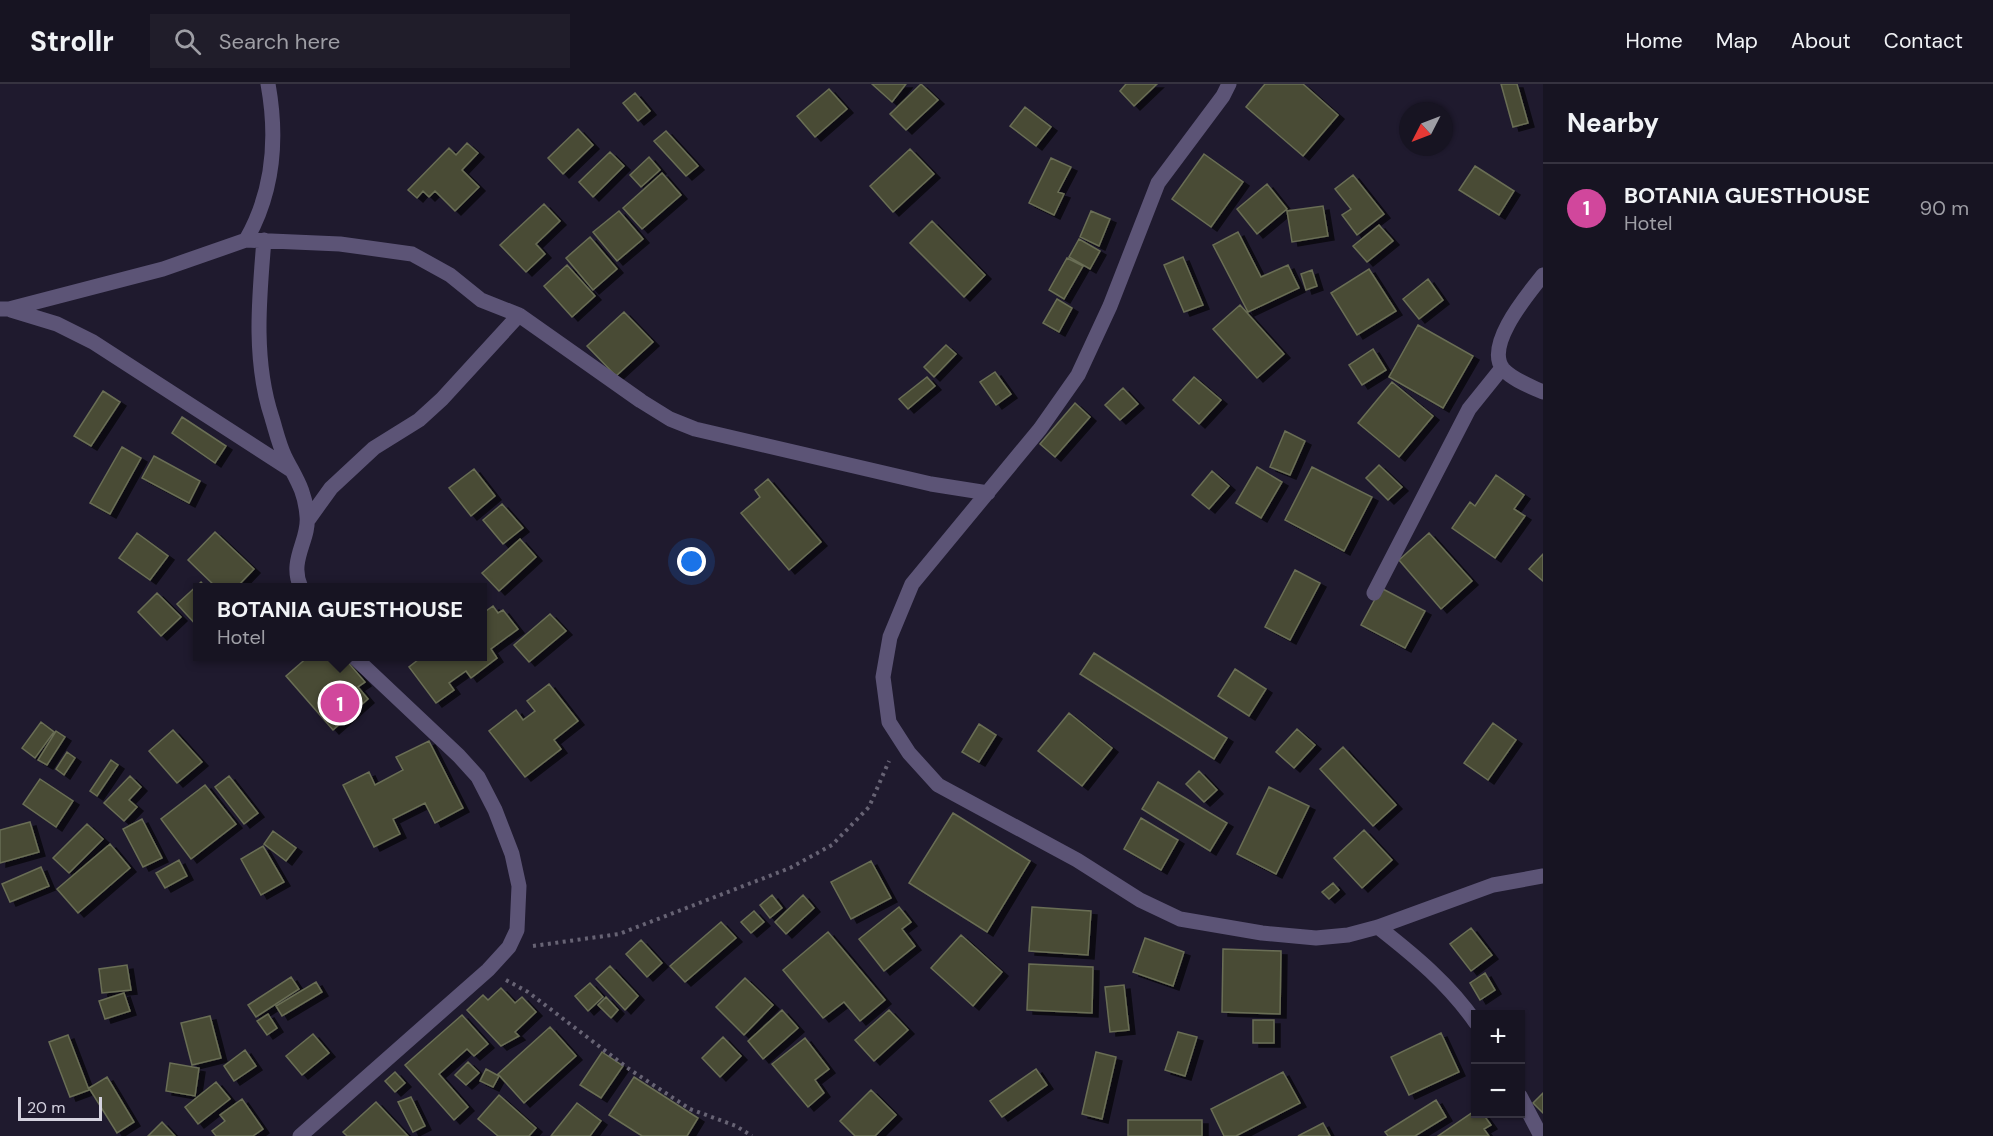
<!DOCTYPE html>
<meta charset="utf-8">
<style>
body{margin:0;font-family:"DM Sans",sans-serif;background:#201d2a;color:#f1f3f6}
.controls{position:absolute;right:18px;bottom:18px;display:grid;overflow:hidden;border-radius:0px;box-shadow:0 2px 4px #0004}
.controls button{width:54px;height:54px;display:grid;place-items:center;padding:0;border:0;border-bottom:2px solid #363340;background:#171422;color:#f1f3f6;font:30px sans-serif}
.compass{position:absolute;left:1399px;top:18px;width:54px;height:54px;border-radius:50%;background:#171422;box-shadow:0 2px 4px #0004;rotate:228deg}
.scale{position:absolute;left:18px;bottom:15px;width:84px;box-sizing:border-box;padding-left:6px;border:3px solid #d4d2df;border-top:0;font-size:16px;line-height:21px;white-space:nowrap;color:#d4d2df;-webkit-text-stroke:4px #1f1a2e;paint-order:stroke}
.you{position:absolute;left:692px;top:478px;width:21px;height:21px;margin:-15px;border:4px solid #fff;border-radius:50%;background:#1a73e8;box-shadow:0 0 0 9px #1a73e833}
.badge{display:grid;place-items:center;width:39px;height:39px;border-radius:50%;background:#b5c249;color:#fff;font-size:20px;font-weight:700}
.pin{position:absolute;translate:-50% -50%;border:3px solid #fff;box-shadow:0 2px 6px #0006}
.popup{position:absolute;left:193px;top:499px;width:294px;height:78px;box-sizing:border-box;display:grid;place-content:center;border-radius:0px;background:#171422;filter:drop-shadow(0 2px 4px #0005);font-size:20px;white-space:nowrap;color:#9e9ea5}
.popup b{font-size:22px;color:#f1f3f6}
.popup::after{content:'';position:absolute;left:50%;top:100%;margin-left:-12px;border:12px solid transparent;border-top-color:#171422}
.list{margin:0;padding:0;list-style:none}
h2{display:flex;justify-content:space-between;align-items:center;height:78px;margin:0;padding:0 24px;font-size:26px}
h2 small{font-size:20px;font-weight:400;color:#9e9ea5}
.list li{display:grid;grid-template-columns:39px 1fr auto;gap:18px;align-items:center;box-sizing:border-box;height:90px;padding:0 24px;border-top:2px solid #363340}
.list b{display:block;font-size:22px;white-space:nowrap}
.list p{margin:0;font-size:20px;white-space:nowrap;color:#9e9ea5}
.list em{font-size:20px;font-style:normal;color:#9e9ea5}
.icon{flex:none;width:33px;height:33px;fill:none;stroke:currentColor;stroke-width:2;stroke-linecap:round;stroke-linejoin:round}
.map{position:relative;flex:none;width:1543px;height:1052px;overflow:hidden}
header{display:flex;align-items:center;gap:36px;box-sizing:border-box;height:84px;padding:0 30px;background:#171422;border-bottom:2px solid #363340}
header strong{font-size:28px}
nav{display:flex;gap:33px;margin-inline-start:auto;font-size:21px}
.search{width:420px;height:54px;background:#201d2a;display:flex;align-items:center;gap:15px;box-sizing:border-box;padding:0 21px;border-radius:0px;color:#9e9ea5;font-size:22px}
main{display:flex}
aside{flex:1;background:#171422}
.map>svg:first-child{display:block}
</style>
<header>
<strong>Strollr</strong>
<div class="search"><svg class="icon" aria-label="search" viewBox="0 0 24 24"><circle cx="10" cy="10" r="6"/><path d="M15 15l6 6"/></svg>Search here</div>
<nav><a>Home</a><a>Map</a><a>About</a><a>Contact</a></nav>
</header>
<main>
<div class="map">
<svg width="1543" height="1052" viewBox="0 0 1543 1052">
<defs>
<filter id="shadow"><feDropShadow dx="6" dy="4" stdDeviation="0" flood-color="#0009"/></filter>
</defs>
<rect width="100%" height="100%" fill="#1f1a2e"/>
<path fill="#494c35" stroke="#6a6e55" stroke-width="1.5" filter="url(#shadow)" d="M 872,0 L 906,0 L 892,18 Z
M 921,0 L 938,16 L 906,46 L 890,30 Z
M 1126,0 L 1157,0 L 1134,22 L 1120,7 Z
M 1265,0 L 1303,0 L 1338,31 L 1303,72 L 1246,23 Z
M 1501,0 L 1517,0 L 1528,39 L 1513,43 Z
M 829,5 L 847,25 L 815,53 L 797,32 Z
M 635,9 L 650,27 L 638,37 L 623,19 Z
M 1025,23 L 1051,43 L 1036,62 L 1010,42 Z
M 578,45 L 593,61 L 563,90 L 548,74 Z
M 666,47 L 698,82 L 686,92 L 654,57 Z
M 467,59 L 478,69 L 462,86 L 479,103 L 455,127 L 435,107 L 429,113 L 423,107 L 417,114 L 408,106 L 449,64 L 456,71 Z
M 910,65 L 934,90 L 893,128 L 870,102 Z
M 610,68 L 624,82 L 593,113 L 579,98 Z
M 1204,70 L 1243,98 L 1211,143 L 1172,115 Z
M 649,73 L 660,86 L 641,103 L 630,91 Z
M 1051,74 L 1071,83 L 1058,108 L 1064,110 L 1054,131 L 1029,119 Z
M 1475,82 L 1514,107 L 1499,131 L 1459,106 Z
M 662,89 L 681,111 L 642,145 L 623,124 Z
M 1353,91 L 1384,130 L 1357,151 L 1342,131 L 1351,125 L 1335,105 Z
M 1267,100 L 1287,125 L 1257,150 L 1237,125 Z
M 544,120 L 560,137 L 536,160 L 545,170 L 526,188 L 500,161 Z
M 1323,122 L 1328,152 L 1292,158 L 1287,127 Z
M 619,127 L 643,155 L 617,177 L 593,148 Z
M 1091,127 L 1110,135 L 1099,162 L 1080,153 Z
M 932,137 L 985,191 L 964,213 L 910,159 Z
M 1379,141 L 1393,157 L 1367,178 L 1353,162 Z
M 1238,148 L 1261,193 L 1288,181 L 1299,204 L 1248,228 L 1213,161 Z
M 590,153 L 617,185 L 593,206 L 566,174 Z
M 1079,155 L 1100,167 L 1090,185 L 1069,173 Z
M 1183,173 L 1203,221 L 1184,228 L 1164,181 Z
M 1067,174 L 1083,182 L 1064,215 L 1049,206 Z
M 567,181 L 595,212 L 572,233 L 544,202 Z
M 1369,185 L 1396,227 L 1357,251 L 1331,209 Z
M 1312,186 L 1317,202 L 1306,206 L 1301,190 Z
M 1428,195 L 1443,216 L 1419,235 L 1403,215 Z
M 1057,215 L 1072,224 L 1059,248 L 1043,239 Z
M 1240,221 L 1284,270 L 1257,294 L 1213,245 Z
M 624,228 L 653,258 L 616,292 L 587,262 Z
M 1418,241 L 1473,272 L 1443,324 L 1389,293 Z
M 946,261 L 956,270 L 934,293 L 924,283 Z
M 1373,265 L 1386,286 L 1362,301 L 1349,281 Z
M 995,288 L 1011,310 L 996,321 L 980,298 Z
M 927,293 L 935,302 L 908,325 L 899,315 Z
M 1194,293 L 1221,316 L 1199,340 L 1173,316 Z
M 1392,298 L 1433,332 L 1399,373 L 1358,339 Z
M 1123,304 L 1138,320 L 1120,336 L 1105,321 Z
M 103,307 L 120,318 L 91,362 L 74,352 Z
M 1075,319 L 1090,333 L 1055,373 L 1040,360 Z
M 182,333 L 226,362 L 215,379 L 172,349 Z
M 1285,347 L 1305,357 L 1290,391 L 1270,383 Z
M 122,363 L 141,374 L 110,430 L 90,419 Z
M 154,372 L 200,397 L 189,419 L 142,394 Z
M 1379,381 L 1402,403 L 1388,416 L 1366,394 Z
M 1257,383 L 1282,398 L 1261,434 L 1236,419 Z
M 1312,383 L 1372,413 L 1344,467 L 1285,436 Z
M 474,385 L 495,412 L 471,432 L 449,404 Z
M 1212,387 L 1229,402 L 1209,425 L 1192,411 Z
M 1496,391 L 1524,411 L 1514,425 L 1525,432 L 1495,474 L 1452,444 L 1470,418 L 1475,422 Z
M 768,395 L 821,458 L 789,486 L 741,429 L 760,413 L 755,406 Z
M 502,420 L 523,444 L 503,460 L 483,436 Z
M 215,448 L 254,485 L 236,504 L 217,504 L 188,476 Z
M 137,449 L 168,472 L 150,496 L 119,474 Z
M 1429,449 L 1472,497 L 1441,525 L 1399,476 Z
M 520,455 L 536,473 L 499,507 L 482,489 Z
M 1543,470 L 1543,497 L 1529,485 Z
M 1295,486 L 1320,499 L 1290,556 L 1265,543 Z
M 201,498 L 206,504 L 198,504 L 198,543 L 177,520 Z
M 1381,504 L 1425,527 L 1405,564 L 1361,541 Z
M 157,509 L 181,533 L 161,552 L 138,528 Z
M 493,522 L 498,529 L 503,526 L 518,545 L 491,565 L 497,574 L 471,594 L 466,587 L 449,599 L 454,606 L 436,619 L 409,583 L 423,572 L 482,572 L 482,530 Z
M 550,530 L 566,547 L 529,578 L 514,561 Z
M 1094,569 L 1227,654 L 1214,675 L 1080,590 Z
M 309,572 L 332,572 L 340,582 L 346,576 L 365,598 L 358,603 L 368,615 L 333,646 L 286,592 Z
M 1235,585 L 1266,605 L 1249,632 L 1218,612 Z
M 549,600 L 578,637 L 554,656 L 561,665 L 525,693 L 489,647 L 516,626 L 523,636 L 535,627 L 527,617 Z
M 1069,629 L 1112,664 L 1082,702 L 1038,667 Z
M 41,638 L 54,648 L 35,674 L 22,664 Z
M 1493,639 L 1516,656 L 1488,696 L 1464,679 Z
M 979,640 L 996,651 L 979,678 L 962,668 Z
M 1297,645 L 1315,661 L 1294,684 L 1276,668 Z
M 173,646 L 202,678 L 177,699 L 149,667 Z
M 56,647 L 65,653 L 47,681 L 38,676 Z
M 429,657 L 463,724 L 435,739 L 425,719 L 393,735 L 400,750 L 374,763 L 343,701 L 369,688 L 375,701 L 403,686 L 396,673 Z
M 1343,663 L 1396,721 L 1373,742 L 1320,685 Z
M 67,668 L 75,674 L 64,691 L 56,685 Z
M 111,676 L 118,681 L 97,712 L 90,707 Z
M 1199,687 L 1217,706 L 1204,718 L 1186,700 Z
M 130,692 L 141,703 L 129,716 L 137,723 L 124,737 L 104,719 Z
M 229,692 L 258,729 L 244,740 L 215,703 Z
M 40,695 L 73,717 L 56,743 L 23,720 Z
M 1158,698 L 1227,739 L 1210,767 L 1142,725 Z
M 205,701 L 236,740 L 191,775 L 161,735 Z
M 1269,703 L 1309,722 L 1276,790 L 1237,770 Z
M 953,729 L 1030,777 L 987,848 L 909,799 Z
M 1141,734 L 1178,756 L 1161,786 L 1124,765 Z
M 142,735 L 162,774 L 143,783 L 123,745 Z
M 30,738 L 39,768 L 0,779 L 0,746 Z
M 87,740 L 103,755 L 69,789 L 53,774 Z
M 1364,746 L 1392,776 L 1362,804 L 1334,774 Z
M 273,747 L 296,764 L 286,777 L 264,760 Z
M 110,760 L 130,784 L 78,829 L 57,805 Z
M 263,762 L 284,798 L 261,811 L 241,775 Z
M 179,776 L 187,792 L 165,804 L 156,789 Z
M 871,777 L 891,814 L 851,835 L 831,798 Z
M 41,783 L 49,802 L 10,818 L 2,800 Z
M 1333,799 L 1339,806 L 1329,815 L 1322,808 Z
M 772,811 L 782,824 L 770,834 L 760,821 Z
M 803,811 L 814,824 L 786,850 L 775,838 Z
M 899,823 L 911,838 L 902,845 L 915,862 L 884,887 L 859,855 Z
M 1032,823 L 1091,827 L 1088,871 L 1029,867 Z
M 754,827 L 764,838 L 751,849 L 741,838 Z
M 721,838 L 736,854 L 685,898 L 670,882 Z
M 1471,844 L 1492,871 L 1471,887 L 1450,860 Z
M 828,848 L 885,916 L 860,937 L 844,918 L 823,934 L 783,886 Z
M 961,851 L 1002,888 L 973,922 L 931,884 Z
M 1145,854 L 1184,868 L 1173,902 L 1133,888 Z
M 641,856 L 662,879 L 647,893 L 626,870 Z
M 1223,865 L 1281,867 L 1280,930 L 1222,928 Z
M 1029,880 L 1093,883 L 1092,929 L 1027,926 Z
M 127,881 L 131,906 L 102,909 L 99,885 Z
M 610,882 L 638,912 L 625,926 L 596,895 Z
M 1485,889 L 1495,906 L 1480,916 L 1470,899 Z
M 291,893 L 299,905 L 256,933 L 248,921 Z
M 745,894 L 773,921 L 744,951 L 716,923 Z
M 316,898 L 322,908 L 282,932 L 276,922 Z
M 590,899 L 603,913 L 588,927 L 575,912 Z
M 1124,901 L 1129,946 L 1110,948 L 1105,903 Z
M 501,904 L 515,919 L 522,913 L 536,928 L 515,948 L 519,952 L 501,962 L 467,926 L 483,911 L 488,916 Z
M 124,909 L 130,927 L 105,935 L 99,917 Z
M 606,913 L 618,926 L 611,934 L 598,921 Z
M 782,926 L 798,944 L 763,975 L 748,957 Z
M 889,926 L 908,946 L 874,977 L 855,956 Z
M 268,930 L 277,944 L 267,951 L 257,937 Z
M 462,931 L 488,960 L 474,972 L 467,965 L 439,990 L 468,1023 L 454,1036 L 405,981 Z
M 210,932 L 221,974 L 192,981 L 181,939 Z
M 1253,936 L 1274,936 L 1274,959 L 1253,959 Z
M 550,943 L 576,972 L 524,1019 L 498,990 Z
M 1178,948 L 1197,953 L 1185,992 L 1165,986 Z
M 1441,949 L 1459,988 L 1409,1011 L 1391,973 Z
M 313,950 L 329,969 L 302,991 L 286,972 Z
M 68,951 L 89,1006 L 70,1013 L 49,958 Z
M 723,953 L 741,972 L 720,993 L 702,974 Z
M 805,954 L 829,985 L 815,996 L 824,1009 L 808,1023 L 772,980 Z
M 245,966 L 256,982 L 234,997 L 224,982 Z
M 602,968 L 623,982 L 601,1014 L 580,1001 Z
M 1096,968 L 1116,973 L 1102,1035 L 1082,1030 Z
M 468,978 L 479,989 L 466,1001 L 455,991 Z
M 170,979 L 199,984 L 195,1012 L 166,1007 Z
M 486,985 L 499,992 L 493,1003 L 480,997 Z
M 1036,985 L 1047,1001 L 1002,1033 L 990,1017 Z
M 395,988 L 405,999 L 395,1008 L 385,997 Z
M 1283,988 L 1300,1019 L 1236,1052 L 1224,1052 L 1211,1025 Z
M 107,993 L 134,1038 L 117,1049 L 89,1004 Z
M 634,993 L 698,1034 L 687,1052 L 642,1052 L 609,1031 Z
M 216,998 L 230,1015 L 198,1040 L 185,1023 Z
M 871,1006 L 896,1031 L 875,1052 L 855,1052 L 840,1037 Z
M 1543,1009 L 1543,1029 L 1533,1019 Z
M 499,1011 L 536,1044 L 529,1052 L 498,1052 L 478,1035 Z
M 411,1013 L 425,1042 L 413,1048 L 398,1018 Z
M 242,1015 L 263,1045 L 253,1052 L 216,1052 L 212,1047 L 225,1037 L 220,1031 Z
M 1436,1016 L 1446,1033 L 1415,1052 L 1388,1052 L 1385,1048 Z
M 376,1018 L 408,1052 L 347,1052 L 343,1048 Z
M 577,1019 L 601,1037 L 590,1052 L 551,1052 Z
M 1476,1026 L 1476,1030 L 1483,1030 L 1491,1041 L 1484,1045 L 1489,1052 L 1438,1052 Z
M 1128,1036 L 1202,1036 L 1202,1052 L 1128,1052 Z
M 162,1038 L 175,1052 L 148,1052 Z
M 1323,1039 L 1330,1052 L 1298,1052 Z"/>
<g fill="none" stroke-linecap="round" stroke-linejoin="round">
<path stroke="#676374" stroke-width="4" stroke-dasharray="3 4.5" stroke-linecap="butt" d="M 533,862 L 619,850 L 790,784 L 832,761 L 869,723 L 889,677
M 506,896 L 528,908 L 629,985 L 690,1025 L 736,1042 L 752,1052"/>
<path stroke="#5c5476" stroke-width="15" d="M 1229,0 L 1223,12 L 1158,99 L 1110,222 L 1078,291 L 1040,345 L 912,500 L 890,553 L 883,593 L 889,638 L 909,669 L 938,701 L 1077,776 L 1140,816 L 1180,835 L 1262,849 L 1316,854 L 1348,851 L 1378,843 L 1493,801 L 1543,792
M 246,156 C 274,107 278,55 268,0
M 264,156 C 259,215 253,277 272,334 C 276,347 279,361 285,373 C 296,395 305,406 307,432 C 310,456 288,476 301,504
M 1543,191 C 1529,209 1484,261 1503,285 C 1513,296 1530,302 1543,308
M 0,225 L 9,225 L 163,185 L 246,156 L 340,160 L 412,170 L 450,191 L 481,216 L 519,231 L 641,317 L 670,335 L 695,345 L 931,400 L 988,409
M 11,226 L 57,240 L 93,258 L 291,386
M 308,436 L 331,404 L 374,364 L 419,336 L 442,315 L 519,231
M 1374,509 L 1469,325 L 1502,284
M 1378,843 C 1415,872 1449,900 1476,939
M 1520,1012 L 1541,1052
M 300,1052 L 488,886 L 509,863 L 517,846 L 519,802 L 512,770 L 495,726 L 478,693 L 459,672 L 353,572"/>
</g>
</svg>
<div class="controls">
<button>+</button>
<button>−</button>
</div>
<svg class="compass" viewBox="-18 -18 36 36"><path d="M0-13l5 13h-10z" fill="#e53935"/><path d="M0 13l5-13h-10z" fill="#9e9ea5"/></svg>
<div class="scale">20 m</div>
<div class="you"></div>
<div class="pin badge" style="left:340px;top:619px;background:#d1479c">1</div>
<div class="popup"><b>BOTANIA GUESTHOUSE</b>Hotel</div>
</div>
<aside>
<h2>Nearby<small></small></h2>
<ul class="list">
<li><span class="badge" style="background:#d1479c">1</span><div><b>BOTANIA GUESTHOUSE</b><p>Hotel</p></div><em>90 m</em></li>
</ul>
</aside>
</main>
